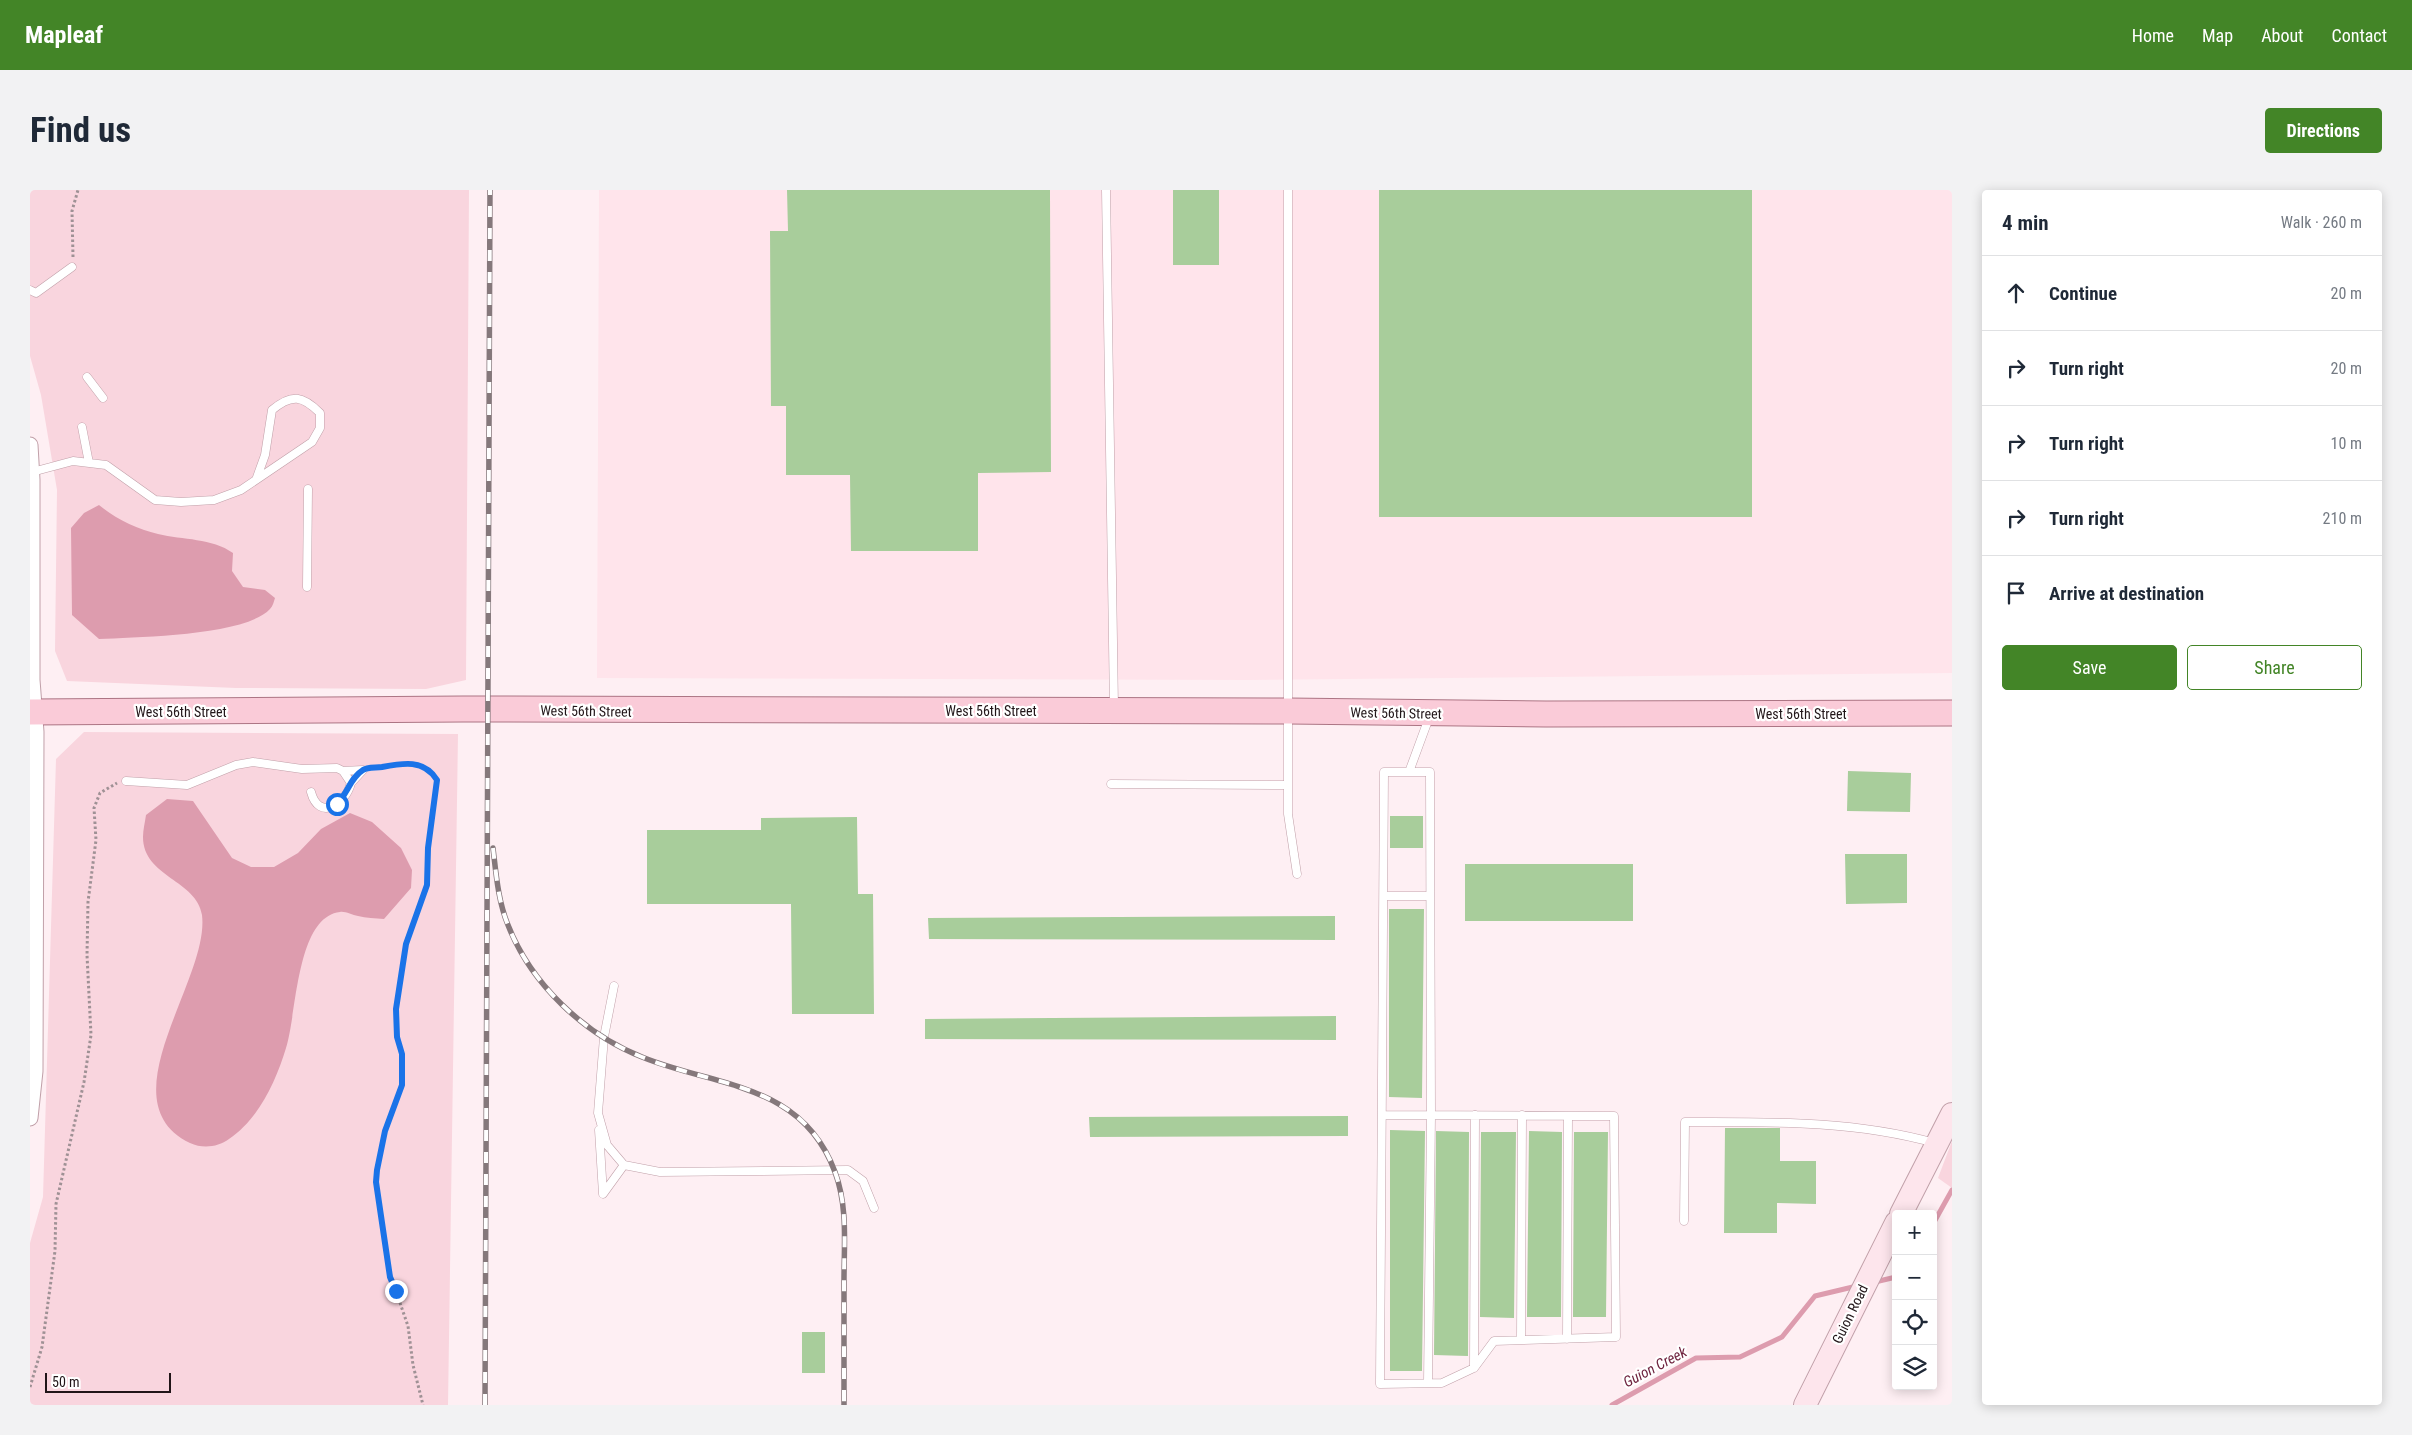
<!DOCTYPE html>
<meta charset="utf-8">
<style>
body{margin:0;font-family:"Roboto Condensed",sans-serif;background:#f2f2f3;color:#1f2937}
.controls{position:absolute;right:15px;bottom:15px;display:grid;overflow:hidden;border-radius:5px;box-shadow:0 2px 12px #0003}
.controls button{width:45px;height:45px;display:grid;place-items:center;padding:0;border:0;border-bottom:1px solid #e0e1e3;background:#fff;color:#1f2937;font:25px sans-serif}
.scale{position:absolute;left:15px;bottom:12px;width:126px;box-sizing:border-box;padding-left:5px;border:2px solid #211518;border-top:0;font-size:14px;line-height:18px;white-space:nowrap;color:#211518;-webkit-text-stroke:4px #fff;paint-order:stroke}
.stop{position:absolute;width:15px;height:15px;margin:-11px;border:4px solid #1a73e8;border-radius:50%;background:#fff}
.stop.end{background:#1a73e8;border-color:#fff;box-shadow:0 1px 5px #0008}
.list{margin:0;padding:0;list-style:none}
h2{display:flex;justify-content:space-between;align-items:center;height:65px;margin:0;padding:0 20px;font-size:21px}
h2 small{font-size:16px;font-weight:400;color:#747a83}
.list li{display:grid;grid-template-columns:32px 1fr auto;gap:15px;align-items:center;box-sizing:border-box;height:75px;padding:0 20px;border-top:1px solid #e0e1e3}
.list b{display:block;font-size:19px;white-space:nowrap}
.list em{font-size:16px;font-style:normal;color:#747a83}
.actions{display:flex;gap:10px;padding:15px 20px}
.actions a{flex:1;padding:11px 0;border:1px solid #438527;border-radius:5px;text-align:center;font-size:18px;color:#438527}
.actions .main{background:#438527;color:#fff}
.icon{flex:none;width:28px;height:28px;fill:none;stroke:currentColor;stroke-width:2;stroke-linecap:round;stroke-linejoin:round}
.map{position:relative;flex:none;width:1922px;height:1215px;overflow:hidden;border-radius:5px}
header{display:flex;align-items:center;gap:30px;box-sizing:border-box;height:70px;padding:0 25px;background:#438527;color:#fff}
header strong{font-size:24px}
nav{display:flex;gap:28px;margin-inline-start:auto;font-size:18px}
.intro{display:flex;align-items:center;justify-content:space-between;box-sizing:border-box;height:120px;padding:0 30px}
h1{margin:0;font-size:35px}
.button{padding:12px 22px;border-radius:5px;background:#438527;color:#fff;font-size:18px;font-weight:700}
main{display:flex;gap:30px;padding:0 30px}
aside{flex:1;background:#fff;border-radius:5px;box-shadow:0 2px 12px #0003}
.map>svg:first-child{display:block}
</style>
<header>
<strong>Mapleaf</strong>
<nav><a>Home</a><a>Map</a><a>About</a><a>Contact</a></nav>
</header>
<div class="intro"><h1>Find us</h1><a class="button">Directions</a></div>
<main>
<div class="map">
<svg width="1922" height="1215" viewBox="0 0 1922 1215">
<rect width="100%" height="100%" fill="#feeff3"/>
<path fill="#ffe4eb" d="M 569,0 L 1922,0 L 1922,483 L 1218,490 L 567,488 Z"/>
<path fill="#f9d5de" d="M 0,0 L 439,0 L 436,490 L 396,499 L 206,498 L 37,491 L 25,461 L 27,300 L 11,205 L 0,166 Z
M 54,542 L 428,544 L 418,1215 L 0,1215 L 0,1053 L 13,1007 L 26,569 Z
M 1922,951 L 1922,998 L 1908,988 Z"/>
<path fill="#dd9cae" d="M 69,315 C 86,329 107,339 128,344 C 153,350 182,348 203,363 L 202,381 L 213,397 L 235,400 L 245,408 C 244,411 243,416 240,419 C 215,446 108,447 69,449 L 42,425 L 41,338 L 54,323 Z
M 137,609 L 163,611 L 202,668 L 221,677 L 244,677 L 268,663 L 291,639 L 320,623 L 342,632 L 371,658 L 382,680 L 381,698 L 354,729 C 345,728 336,728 328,726 C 322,725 315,721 310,722 C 266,727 267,824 256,858 C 246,891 229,929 199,949 C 188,957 173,959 160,953 C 74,911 180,790 172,725 C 167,690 113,687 113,647 C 113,640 115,632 116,625 Z"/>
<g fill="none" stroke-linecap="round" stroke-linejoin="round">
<path stroke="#dd9cae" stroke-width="5" d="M 1903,1034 L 1922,1000
M 1845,1092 L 1866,1087
M 1582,1215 L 1666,1168 L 1710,1167 L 1752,1147 L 1785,1106 L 1827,1096"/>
</g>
<path fill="#a8cd9b" d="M 757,0 L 1020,0 L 1021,282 L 948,283 L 948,361 L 821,361 L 820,285 L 756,285 L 756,216 L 741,216 L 740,41 L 758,41 Z
M 1143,0 L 1189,0 L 1189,75 L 1143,75 Z
M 1349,0 L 1722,0 L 1722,327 L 1349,327 Z
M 1818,581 L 1881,583 L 1880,622 L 1817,621 Z
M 1360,626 L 1393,626 L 1393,658 L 1360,658 Z
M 827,627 L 828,704 L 843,704 L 844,824 L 762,824 L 761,714 L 617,714 L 617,640 L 731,640 L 731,628 Z
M 1815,664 L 1877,664 L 1877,713 L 1816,714 Z
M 1435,674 L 1603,674 L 1603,731 L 1435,731 Z
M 1359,719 L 1394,719 L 1392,908 L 1359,907 Z
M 1305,726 L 1305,750 L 899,749 L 898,728 Z
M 1306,826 L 1306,850 L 895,849 L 895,829 Z
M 1318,926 L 1318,946 L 1060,947 L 1059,927 Z
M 1695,938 L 1750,938 L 1750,971 L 1786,971 L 1786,1014 L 1747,1013 L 1747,1043 L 1694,1043 Z
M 1360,940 L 1395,941 L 1392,1181 L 1360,1181 Z
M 1406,941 L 1439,942 L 1438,1166 L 1404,1165 Z
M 1499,941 L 1532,942 L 1531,1127 L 1497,1127 Z
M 1451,942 L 1486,942 L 1484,1128 L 1450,1127 Z
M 1544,942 L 1578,942 L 1576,1127 L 1543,1127 Z
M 772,1142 L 795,1142 L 795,1183 L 772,1183 Z"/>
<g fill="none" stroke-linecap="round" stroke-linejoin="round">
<defs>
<path id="lane" d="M 1076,0 L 1084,517
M 1258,0 L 1258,624 L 1267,684
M 0,100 L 6,103 L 42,77
M 57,187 L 73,208
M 52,237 L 59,273
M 2,282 L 43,271 L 76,275 L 125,310 L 151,312 L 184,310 L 211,300 L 282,252 L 290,238 L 290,223 C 273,206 262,203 242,220 L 235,265 L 226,290
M 277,397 L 278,299
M 313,581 L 333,580 L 321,593
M 1379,582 L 1400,582 L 1401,925 L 1398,1193
M 96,591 L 157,595 L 206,575 L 223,572 L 272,579 L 307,578 L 313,581 L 321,593 C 316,614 289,632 281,602
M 1081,594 L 1258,595
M 1354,706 L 1400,706
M 584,796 L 574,847 L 568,923 L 577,955 L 594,975 L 630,982 L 818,980 L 833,991 L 844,1018
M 1352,925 L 1584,926 L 1586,1147 L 1464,1151 L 1444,1178 L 1412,1193 L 1350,1194 C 1351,990 1353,786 1354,582 L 1379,582 L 1400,525
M 569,940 L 573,1004 L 594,975
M 1654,1031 L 1655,932 C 1739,932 1823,930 1905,953
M 1537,1149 L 1538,926
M 1491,1150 L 1492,925
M 1444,1178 L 1445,925"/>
<path id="street" d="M 0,255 L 2,290 L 2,490 L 6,542 L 5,881 L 0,928"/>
<path id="secondary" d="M 1871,1024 L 1922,924
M 1775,1215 L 1866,1033"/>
<path id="primary" d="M 0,522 L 433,519 L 1258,521 L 1516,524 L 1922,523"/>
</defs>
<use href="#lane" stroke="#c1a0a9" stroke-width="9"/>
<use href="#street" stroke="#c1a0a9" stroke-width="17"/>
<use href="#secondary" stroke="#c1a0a9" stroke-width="24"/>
<use href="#primary" stroke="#ac7584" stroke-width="27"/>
<path stroke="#9f9195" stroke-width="3" stroke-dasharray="2.5 2.5" stroke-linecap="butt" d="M 43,67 L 42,21 L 48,0
M 343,578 C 367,574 392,566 407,590 L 398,658 L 397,695 L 376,754 L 366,819 L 367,847 L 372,863 L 371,895 L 355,941 L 347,979 L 346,992 L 361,1087 L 378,1136 L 383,1175 L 393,1215
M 0,1197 L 12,1157 L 25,1061 L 26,1014 L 54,892 L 61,845 L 57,765 L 58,712 L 66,650 L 64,618 L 70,603 L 87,593"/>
<use href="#lane" stroke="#fff" stroke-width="8"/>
<use href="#street" stroke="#fff" stroke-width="15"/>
<use href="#secondary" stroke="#fde5ec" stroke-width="22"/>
<use href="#primary" stroke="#facbd8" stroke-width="25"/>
<defs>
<path id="rail" d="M 463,658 C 466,683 468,711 478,735 C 501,794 554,844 612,867 C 685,897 772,892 805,982 C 818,1017 814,1054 814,1090 C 814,1132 814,1173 814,1215
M 455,1215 L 460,0"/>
</defs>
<use href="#rail" stroke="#85787b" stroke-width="5.5"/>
<use href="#rail" stroke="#fff" stroke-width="4" stroke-dasharray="11" stroke-linecap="butt"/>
</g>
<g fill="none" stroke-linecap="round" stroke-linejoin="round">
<path stroke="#1a73e8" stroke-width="6" d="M 307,614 C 317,604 321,587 333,580 C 337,577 346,578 352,577 C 373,573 394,569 407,590 L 398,658 L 397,695 L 376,754 L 366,819 L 367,847 L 372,864 L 372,895 L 355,941 L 347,980 L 346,992 L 360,1087 L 366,1101"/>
</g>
<g text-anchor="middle" stroke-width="4.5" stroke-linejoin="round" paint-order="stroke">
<g font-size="14" fill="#211518" stroke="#fff">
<text transform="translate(556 521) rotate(1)" y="5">West 56th Street</text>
<text x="961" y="526">West 56th Street</text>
<text x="151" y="527">West 56th Street</text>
<text transform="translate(1366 523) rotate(1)" y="5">West 56th Street</text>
<text x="1771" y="529">West 56th Street</text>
<text transform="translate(1820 1124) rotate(-64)" y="5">Guion Road</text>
</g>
<g font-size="15" font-style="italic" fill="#6e223e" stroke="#fff">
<text transform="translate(1625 1177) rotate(-28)" y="5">Guion Creek</text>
</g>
</g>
</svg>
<div class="controls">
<button>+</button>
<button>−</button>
<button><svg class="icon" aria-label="locate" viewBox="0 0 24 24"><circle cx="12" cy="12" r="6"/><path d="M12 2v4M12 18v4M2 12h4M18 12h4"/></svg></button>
<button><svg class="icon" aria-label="layers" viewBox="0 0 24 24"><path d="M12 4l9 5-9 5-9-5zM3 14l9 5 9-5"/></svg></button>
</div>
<div class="scale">50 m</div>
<div class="stop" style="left:307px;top:614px"></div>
<div class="stop end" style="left:366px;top:1101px"></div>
</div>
<aside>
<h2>4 min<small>Walk · 260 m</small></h2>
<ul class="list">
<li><svg class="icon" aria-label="ahead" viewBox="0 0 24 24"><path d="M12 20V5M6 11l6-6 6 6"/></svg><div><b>Continue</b></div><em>20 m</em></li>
<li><svg class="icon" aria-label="right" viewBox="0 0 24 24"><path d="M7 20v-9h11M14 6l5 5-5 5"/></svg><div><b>Turn right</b></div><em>20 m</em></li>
<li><svg class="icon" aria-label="right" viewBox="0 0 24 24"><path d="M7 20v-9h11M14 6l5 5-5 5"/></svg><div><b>Turn right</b></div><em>10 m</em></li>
<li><svg class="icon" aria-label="right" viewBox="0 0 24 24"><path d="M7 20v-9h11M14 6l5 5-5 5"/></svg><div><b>Turn right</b></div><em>210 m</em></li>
<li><svg class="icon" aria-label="arrive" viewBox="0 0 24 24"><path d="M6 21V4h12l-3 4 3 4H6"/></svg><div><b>Arrive at destination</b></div></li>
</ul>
<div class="actions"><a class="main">Save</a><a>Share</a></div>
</aside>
</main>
